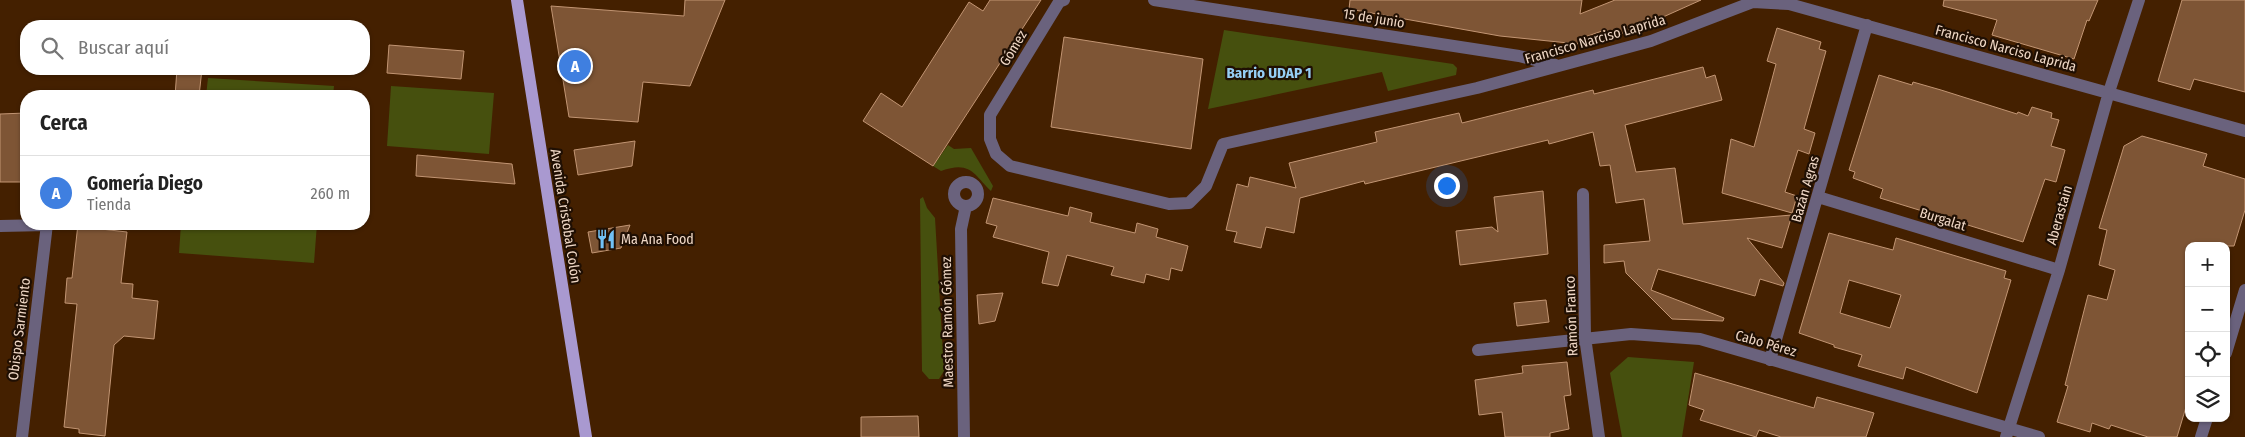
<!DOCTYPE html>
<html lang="es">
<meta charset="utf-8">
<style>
body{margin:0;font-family:"Fira Sans Condensed",sans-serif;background:#f2f2f2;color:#222}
.controls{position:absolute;right:15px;bottom:15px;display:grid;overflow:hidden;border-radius:10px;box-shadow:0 1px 4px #0004}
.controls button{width:45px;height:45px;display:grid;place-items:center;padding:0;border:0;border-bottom:1px solid #e0e0e0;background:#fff;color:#222;font:25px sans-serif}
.you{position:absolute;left:1446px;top:185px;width:18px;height:18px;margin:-12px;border:4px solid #fff;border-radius:50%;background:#1a73e8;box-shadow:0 0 0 8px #1a73e833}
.badge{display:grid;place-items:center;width:32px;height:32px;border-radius:50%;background:#466a81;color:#fff;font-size:16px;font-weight:700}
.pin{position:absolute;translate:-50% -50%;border:2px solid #fff;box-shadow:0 1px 5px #0006}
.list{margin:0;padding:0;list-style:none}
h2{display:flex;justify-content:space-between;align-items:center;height:65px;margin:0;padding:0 20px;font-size:21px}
h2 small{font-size:16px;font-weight:400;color:#767676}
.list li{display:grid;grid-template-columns:32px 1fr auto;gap:15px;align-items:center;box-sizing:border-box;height:75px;padding:0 20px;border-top:1px solid #e0e0e0}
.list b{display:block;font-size:19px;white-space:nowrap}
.list p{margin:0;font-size:16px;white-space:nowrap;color:#767676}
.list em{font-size:16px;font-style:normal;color:#767676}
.icon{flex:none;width:28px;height:28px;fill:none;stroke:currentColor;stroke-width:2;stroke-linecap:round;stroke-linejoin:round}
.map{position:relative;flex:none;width:2245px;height:437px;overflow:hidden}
.search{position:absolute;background:#fff;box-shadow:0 1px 4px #0004;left:20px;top:20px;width:350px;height:55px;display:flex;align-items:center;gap:12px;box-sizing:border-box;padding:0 18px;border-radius:20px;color:#767676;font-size:19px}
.panel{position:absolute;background:#fff;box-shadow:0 1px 4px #0004;left:20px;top:90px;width:350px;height:140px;border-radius:20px}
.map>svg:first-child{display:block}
</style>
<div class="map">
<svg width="2245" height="437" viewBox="0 0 2245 437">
<rect width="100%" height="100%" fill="#442000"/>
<path fill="#46500e" d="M 1224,30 L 1453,64 L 1457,68 L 1456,75 L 1388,91 L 1382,72 L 1208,109 Z
M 208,78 L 334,86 L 333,96 L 206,96 Z
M 391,86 L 494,93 L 489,154 L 387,146 Z
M 948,145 L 954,149 L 971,148 L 993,186 L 991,191 C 974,175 971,160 941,171 L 933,166 Z
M 923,197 L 927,208 L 935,218 L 944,371 L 939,379 L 929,379 L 922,371 L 920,199 Z
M 181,224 L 317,224 L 314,263 L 179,253 Z
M 1628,357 L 1694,362 L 1682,437 L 1622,437 L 1610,373 Z"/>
<path fill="#7e5535" stroke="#c29573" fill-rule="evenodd" d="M 685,0 L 725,0 L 690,86 L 643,82 L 638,122 L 569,117 L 551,6 L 684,16 Z
M 990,0 L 1041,0 L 933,166 L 863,121 L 881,93 L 902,107 L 969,2 L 983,11 Z
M 1350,0 L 1582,0 L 1580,14 L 1615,0 L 1701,0 L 1643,26 L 1608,38 L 1605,30 L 1579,39 L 1578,44 L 1500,36 L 1349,9 Z
M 1944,0 L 2098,0 L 2089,21 L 2087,20 L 2074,59 L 1992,35 L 1997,20 L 1943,6 Z
M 2182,0 L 2245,0 L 2245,92 L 2194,79 L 2190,90 L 2158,81 Z
M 1777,28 L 1821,42 L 1819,49 L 1826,51 L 1804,129 L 1815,133 L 1809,154 L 1798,150 L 1785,192 L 1797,196 L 1792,213 L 1722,193 L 1731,139 L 1754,147 L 1776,64 L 1767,61 Z
M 1064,37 L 1203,59 L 1191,149 L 1051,127 Z
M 389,45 L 464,51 L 461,79 L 387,73 Z
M 1703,67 L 1706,78 L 1715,75 L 1722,100 L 1625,125 L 1636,172 L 1675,168 L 1683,224 L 1792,215 L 1782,248 L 1747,238 L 1784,283 L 1783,286 L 1760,279 L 1755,296 L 1658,269 L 1651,290 L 1724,318 L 1723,321 L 1672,319 L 1626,273 L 1624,261 L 1604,263 L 1604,245 L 1650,241 L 1644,199 L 1616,203 L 1610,165 L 1600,166 L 1593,132 L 1549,144 L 1548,140 L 1365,184 L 1364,181 L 1300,198 L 1294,233 L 1266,227 L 1261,248 L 1234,242 L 1237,232 L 1226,230 L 1237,184 L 1248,187 L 1250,177 L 1296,188 L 1289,163 L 1377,142 L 1375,132 L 1459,113 L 1462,123 L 1593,90 L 1594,94 Z
M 177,69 L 202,69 L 199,96 L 175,96 Z
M 1879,75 L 1912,85 L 1913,82 L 1941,90 L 2017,114 L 2018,112 L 2028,116 L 2032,107 L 2052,113 L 2051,118 L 2059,120 L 2051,146 L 2065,150 L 2056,182 L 2045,179 L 2023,242 L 1880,198 L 1883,189 L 1853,178 L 1855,172 L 1849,170 Z
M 26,113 L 26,182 L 0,182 L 0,114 Z
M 2142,136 L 2207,154 L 2203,166 L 2245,179 L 2245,210 L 2234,246 L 2189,246 L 2189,397 L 2177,437 L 2148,437 L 2111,425 L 2109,429 L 2092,423 L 2090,432 L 2057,422 L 2068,386 L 2065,385 L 2088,295 L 2107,300 L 2115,270 L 2099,265 L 2107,230 L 2099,228 L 2124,146 Z
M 635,141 L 632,166 L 578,175 L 574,150 Z
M 417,155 L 512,164 L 515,184 L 416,176 Z
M 1543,191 L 1548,254 L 1460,265 L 1456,231 L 1492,227 L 1498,232 L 1494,197 Z
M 993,198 L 1068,216 L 1070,207 L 1092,213 L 1090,222 L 1135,233 L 1137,223 L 1158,229 L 1156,237 L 1188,246 L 1182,271 L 1171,268 L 1169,280 L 1146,274 L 1144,283 L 1111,275 L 1114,267 L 1067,255 L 1058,286 L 1042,283 L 1049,252 L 993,237 L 997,226 L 986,223 Z
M 78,224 L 102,224 L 101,229 L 127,232 L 121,283 L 133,284 L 132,298 L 158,301 L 154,339 L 124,336 L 114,345 L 105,436 L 79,433 L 79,429 L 64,427 L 77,304 L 65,303 L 67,278 L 72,278 Z
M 630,225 L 621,248 L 592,253 L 588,232 Z
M 1829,233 L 1893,250 L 1896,238 L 2006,271 L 2004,278 L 2011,280 L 1977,393 L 1906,367 L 1903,379 L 1858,366 L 1862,355 L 1834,347 L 1834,345 L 1799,333 ZM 1849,280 L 1901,295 L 1890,328 L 1840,313 Z
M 1003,293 L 995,321 L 979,324 L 977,295 Z
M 1546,300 L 1549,322 L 1517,326 L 1514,303 Z
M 1567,362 L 1571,395 L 1564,396 L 1569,429 L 1550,433 L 1550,437 L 1505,437 L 1502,412 L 1479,415 L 1475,380 L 1523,373 L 1522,366 Z
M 1695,373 L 1814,408 L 1817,397 L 1874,413 L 1866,437 L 1781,437 L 1759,430 L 1756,437 L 1700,420 L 1704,410 L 1689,405 Z
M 918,416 L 919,437 L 861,437 L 861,417 Z"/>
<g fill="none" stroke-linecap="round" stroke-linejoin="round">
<path stroke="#6a627d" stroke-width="12" d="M 1064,0 L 1059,2 L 990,115 L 990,139 L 996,154 L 1010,166 L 1169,204 L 1189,203 L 1206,186 L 1223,144 L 1477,88 L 1651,41 L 1753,2 L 1789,4 L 2245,131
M 1154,0 L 1519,56 L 1556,65
M954 194a12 12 0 1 1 24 0a12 12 0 1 1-24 0Z
M 1583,194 L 1585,337 L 1599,437
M 1818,197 L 2059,270
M 0,226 L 47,225
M 1478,350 L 1631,334 L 1700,339 L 2039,437
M 2226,353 L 2245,290
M 1770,360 L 1867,25
M 22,437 L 47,224
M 964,437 L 961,229 L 966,206
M 2006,437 L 2059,270 L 2109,92 L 2139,0
M 2201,437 L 2207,418"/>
<path stroke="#a999d0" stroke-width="12" d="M 517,0 L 586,437"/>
</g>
<defs>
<symbol id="restaurant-bare" viewBox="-9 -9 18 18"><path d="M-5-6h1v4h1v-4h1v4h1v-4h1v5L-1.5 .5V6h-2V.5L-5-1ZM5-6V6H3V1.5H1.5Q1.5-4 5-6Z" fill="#71c1f5" stroke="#1f0f03" stroke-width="2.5" paint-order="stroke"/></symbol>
</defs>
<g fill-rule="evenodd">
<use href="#restaurant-bare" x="592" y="225" width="28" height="28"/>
</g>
<g text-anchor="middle" stroke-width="4.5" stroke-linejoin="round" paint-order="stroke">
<g font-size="14" fill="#efd7c5" stroke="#1f0f03">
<text transform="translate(1374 18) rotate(9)" y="5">15 de junio</text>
<text transform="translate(1595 39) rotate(-16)" y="5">Francisco Narciso Laprida</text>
<text transform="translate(1013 48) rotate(-59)" y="5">Gómez</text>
<text transform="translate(2006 48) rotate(15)" y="5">Francisco Narciso Laprida</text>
<text transform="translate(1805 189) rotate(-74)" y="5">Bazán Agras</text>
<text transform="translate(2059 215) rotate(-74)" y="5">Aberastain</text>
<text transform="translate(566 216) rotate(81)" y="5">Avenida Cristobal Colón</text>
<text transform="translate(1943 219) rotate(17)" y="5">Burgalat</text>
<text transform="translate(1571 316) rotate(-92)" y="5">Ramón Franco</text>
<text transform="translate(947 322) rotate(-91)" y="5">Maestro Ramón Gómez</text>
<text transform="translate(19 329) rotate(-83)" y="5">Obispo Sarmiento</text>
<text transform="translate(1766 343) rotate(16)" y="5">Cabo Pérez</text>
</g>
<g font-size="14" fill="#efd7c5" stroke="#1f0f03" text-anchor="start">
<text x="621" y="244">Ma Ana Food</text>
</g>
<g font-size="15" font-weight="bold" fill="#96cff5" stroke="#1f0f03">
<text x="1269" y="78">Barrio UDAP 1</text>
</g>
</g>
</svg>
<div class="controls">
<button>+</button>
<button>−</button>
<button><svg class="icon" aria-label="locate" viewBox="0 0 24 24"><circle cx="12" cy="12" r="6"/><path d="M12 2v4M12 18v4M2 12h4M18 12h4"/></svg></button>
<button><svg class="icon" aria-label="layers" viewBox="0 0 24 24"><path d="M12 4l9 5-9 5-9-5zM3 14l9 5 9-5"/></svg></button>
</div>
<div class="you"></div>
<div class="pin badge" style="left:575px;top:66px;background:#3f7fe0">A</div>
<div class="search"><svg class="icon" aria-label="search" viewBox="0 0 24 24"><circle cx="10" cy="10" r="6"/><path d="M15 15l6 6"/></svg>Buscar aquí</div>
<section class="panel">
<h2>Cerca<small></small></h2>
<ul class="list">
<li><span class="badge" style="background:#3f7fe0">A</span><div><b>Gomería Diego</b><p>Tienda</p></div><em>260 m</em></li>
</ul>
</section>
</div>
